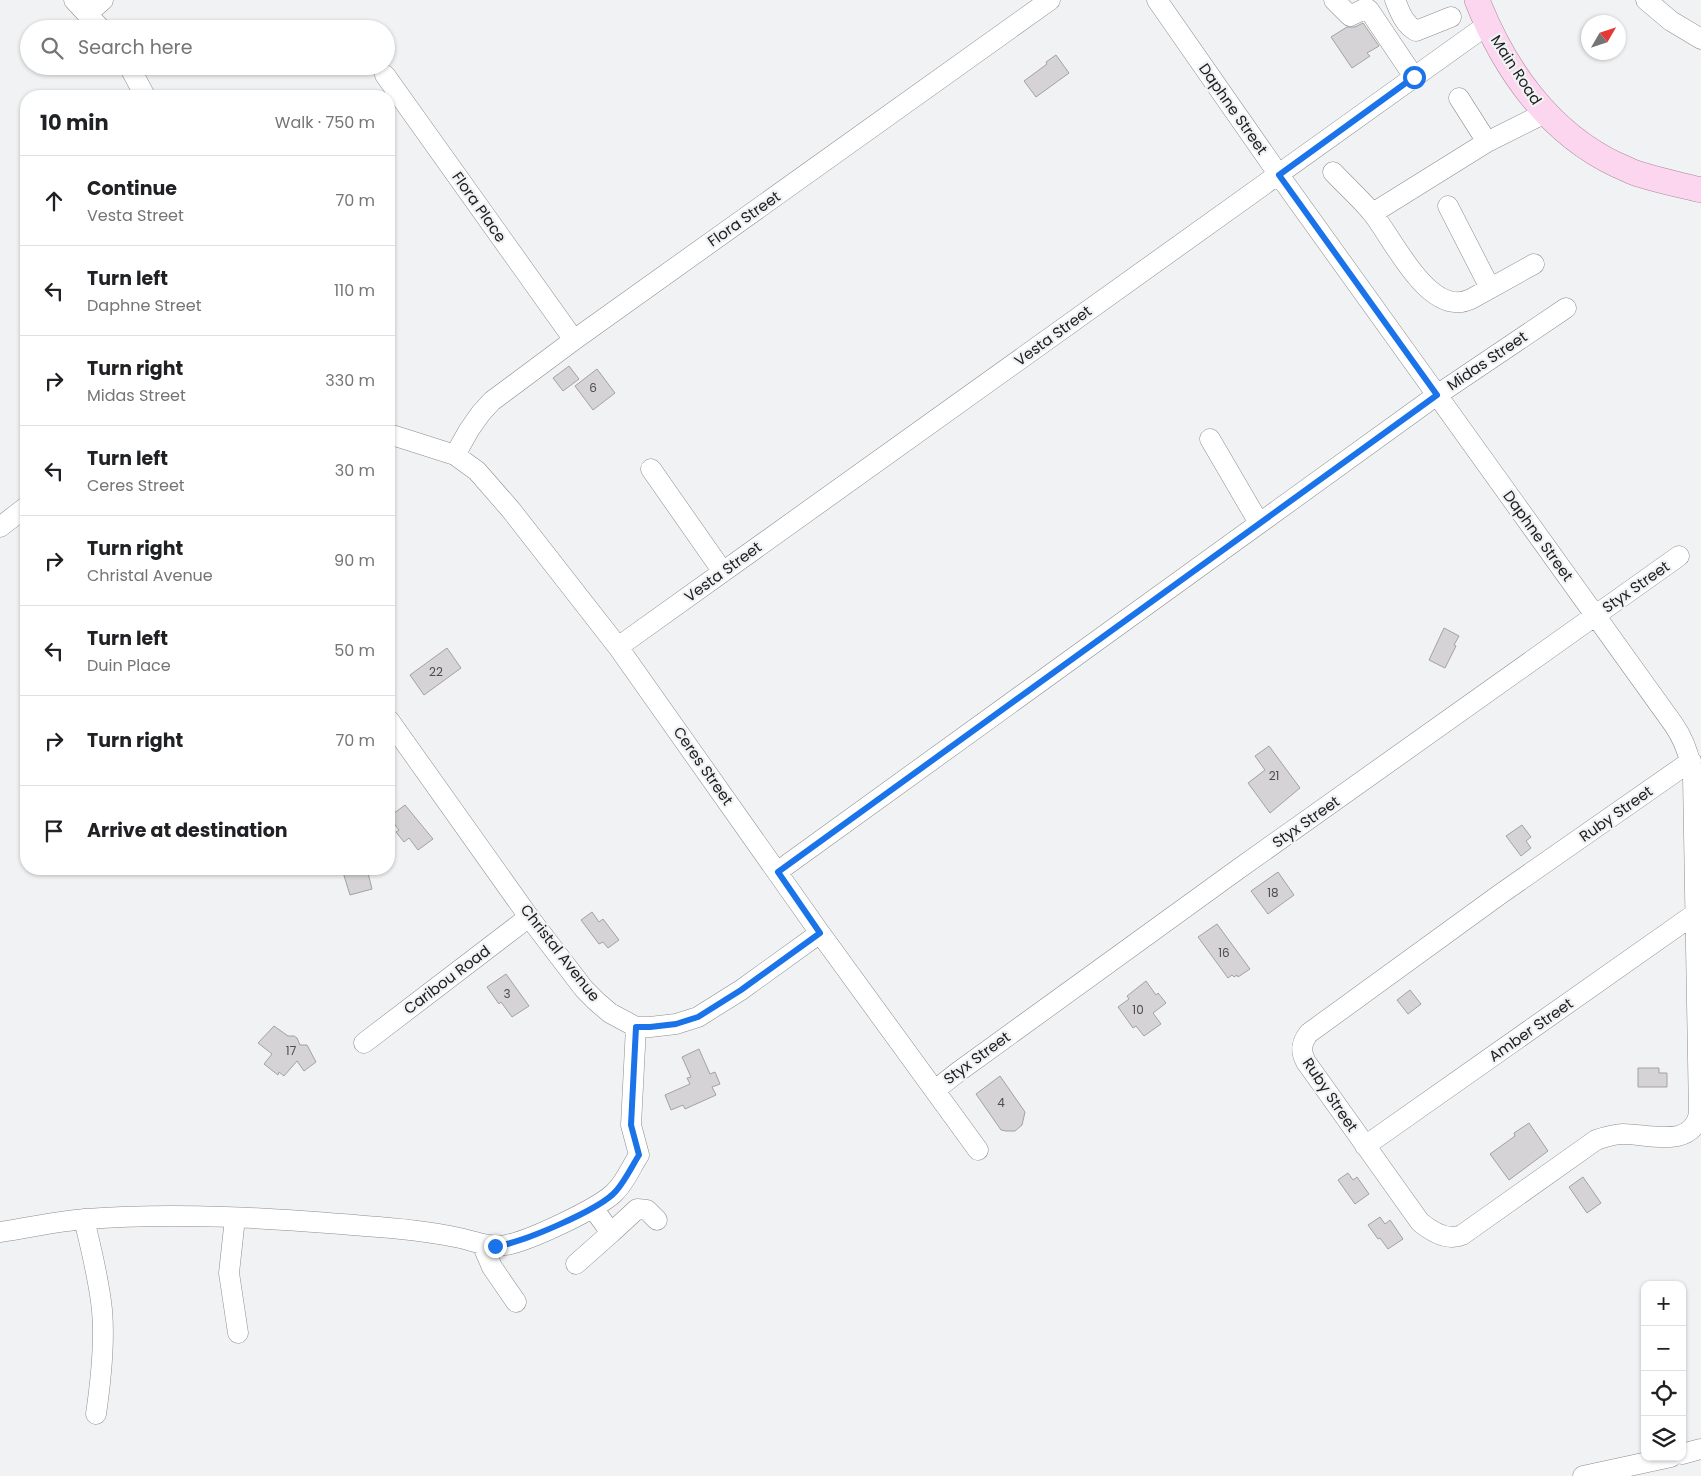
<!DOCTYPE html>
<meta charset="utf-8">
<style>
body{margin:0;font-family:Poppins,sans-serif;background:#f2f2f2;color:#202124}
.controls{position:absolute;right:15px;bottom:15px;display:grid;overflow:hidden;border-radius:10px;box-shadow:0 1px 4px #0004}
.controls button{width:45px;height:45px;display:grid;place-items:center;padding:0;border:0;border-bottom:1px solid #e0e0e0;background:#fff;color:#202124;font:25px sans-serif}
.compass{position:absolute;left:1581px;top:15px;width:45px;height:45px;border-radius:50%;background:#fff;box-shadow:0 1px 4px #0004;rotate:51deg}
.stop{position:absolute;width:15px;height:15px;margin:-11px;border:4px solid #1a73e8;border-radius:50%;background:#fff}
.stop.end{background:#1a73e8;border-color:#fff;box-shadow:0 1px 5px #0008}
.list{margin:0;padding:0;list-style:none}
h2{display:flex;justify-content:space-between;align-items:center;height:65px;margin:0;padding:0 20px;font-size:21px}
h2 small{font-size:16px;font-weight:400;color:#757577}
.list li{display:grid;grid-template-columns:32px 1fr auto;gap:15px;align-items:center;box-sizing:border-box;height:90px;padding:0 20px;border-top:1px solid #e0e0e0}
.list b{display:block;font-size:19px;white-space:nowrap}
.list p{margin:0;font-size:16px;white-space:nowrap;color:#757577}
.list em{font-size:16px;font-style:normal;color:#757577}
.icon{flex:none;width:28px;height:28px;fill:none;stroke:currentColor;stroke-width:2;stroke-linecap:round;stroke-linejoin:round}
.map{position:relative;flex:none;width:1701px;height:1476px;overflow:hidden}
.search{position:absolute;background:#fff;box-shadow:0 1px 4px #0004;left:20px;top:20px;width:375px;height:55px;display:flex;align-items:center;gap:12px;box-sizing:border-box;padding:0 18px;border-radius:28px;color:#757577;font-size:19px}
.panel{position:absolute;background:#fff;box-shadow:0 1px 4px #0004;left:20px;top:90px;width:375px;height:785px;border-radius:20px}
.map>svg:first-child{display:block}
</style>
<div class="map">
<svg width="1701" height="1476" viewBox="0 0 1701 1476">
<rect width="100%" height="100%" fill="#f0f2f4"/>
<path fill="#d5d3d5" stroke="#a3a1a3" d="M 1363,23 L 1379,46 L 1367,53 L 1370,56 L 1352,68 L 1331,37 L 1347,27 L 1355,27 Z
M 1056,55 L 1069,73 L 1036,97 L 1024,81 L 1047,64 L 1046,62 Z
M 569,366 L 579,379 L 563,391 L 553,378 Z
M 597,369 L 615,393 L 593,410 L 575,386 Z
M 1444,628 L 1459,636 L 1454,645 L 1456,646 L 1445,668 L 1429,660 Z
M 447,648 L 461,668 L 424,695 L 410,675 Z
M 1269,746 L 1300,788 L 1270,813 L 1248,783 L 1265,770 L 1255,756 Z
M 405,805 L 433,839 L 418,850 L 409,838 L 404,842 L 396,832 L 399,830 L 389,817 Z
M 1522,825 L 1531,837 L 1526,841 L 1531,848 L 1521,856 L 1506,836 Z
M 342,869 L 367,869 L 372,889 L 350,895 Z
M 1278,872 L 1294,895 L 1268,914 L 1251,891 Z
M 592,912 L 599,922 L 603,919 L 619,940 L 608,948 L 603,942 L 599,944 L 581,920 Z
M 1217,924 L 1250,969 L 1238,977 L 1237,975 L 1234,977 L 1232,975 L 1228,978 L 1198,937 Z
M 506,974 L 529,1006 L 512,1017 L 501,1002 L 499,1004 L 487,987 Z
M 1146,981 L 1156,995 L 1158,993 L 1166,1003 L 1153,1013 L 1161,1024 L 1144,1036 L 1136,1026 L 1133,1028 L 1118,1007 L 1129,999 L 1127,996 Z
M 1410,990 L 1421,1004 L 1408,1014 L 1397,1000 Z
M 274,1026 L 288,1036 L 294,1036 L 297,1038 L 300,1045 L 307,1045 L 316,1062 L 304,1071 L 297,1061 L 284,1076 L 279,1072 L 278,1075 L 264,1064 L 272,1054 L 258,1043 Z
M 699,1049 L 710,1074 L 715,1072 L 720,1084 L 712,1087 L 716,1095 L 685,1109 L 683,1105 L 671,1110 L 665,1095 L 690,1084 L 687,1078 L 691,1077 L 682,1057 Z
M 1638,1068 L 1659,1068 L 1659,1073 L 1667,1073 L 1667,1087 L 1638,1087 Z
M 1000,1076 L 1025,1112 L 1022,1125 L 1015,1131 L 1006,1131 L 1001,1130 L 976,1094 Z
M 1529,1123 L 1548,1151 L 1509,1180 L 1490,1154 L 1515,1136 L 1514,1133 Z
M 1348,1173 L 1353,1180 L 1357,1177 L 1369,1194 L 1355,1204 L 1338,1180 Z
M 1583,1177 L 1601,1203 L 1587,1213 L 1569,1187 Z
M 1380,1217 L 1385,1224 L 1390,1220 L 1403,1239 L 1388,1249 L 1380,1238 L 1378,1239 L 1368,1225 Z"/>
<g fill="none" stroke-linecap="round" stroke-linejoin="round">
<defs>
<path id="minor" d="M 74,0 L 101,29
M 1157,0 L 1279,175 L 1674,725 C 1685,741 1690,757 1693,776 L 1699,1114 C 1692,1149 1649,1134 1623,1134 C 1614,1134 1605,1137 1596,1140 L 1462,1235 C 1447,1241 1432,1232 1420,1222 L 1306,1062 C 1300,1051 1301,1043 1309,1033 L 1499,895 L 1691,761
M 1334,0 L 1350,16 L 1366,8 L 1369,10 L 1414,77
M 1395,0 C 1400,12 1404,24 1416,31 L 1451,17
M 1646,0 L 1671,21 L 1701,39
M 87,14 L 103,0
M 129,66 L 145,96
M 385,75 L 574,340
M 1459,98 L 1487,142
M 1333,172 C 1346,186 1361,199 1373,214 C 1392,238 1424,306 1460,302 C 1464,302 1468,300 1471,299 L 1534,264
M 1448,206 L 1490,288
M 1373,213 L 1487,142 L 1545,113
M 389,434 L 455,455 L 477,471 L 511,510 L 618,647 L 820,933 L 978,1150
M 1210,439 L 1259,523
M 455,455 L 469,430 L 481,413 L 492,401 L 574,340 L 1050,0
M 651,469 L 723,572
M 0,527 L 26,507
M 618,647 L 1487,25
M 389,720 L 529,917 L 584,989 L 596,1001 L 610,1013 L 636,1027 L 650,1027 L 676,1024 L 698,1017 L 741,990 L 820,933
M 777,872 L 1437,395 L 1566,308
M 364,1043 L 529,917
M 935,1090 L 958,1072 L 1237,870 L 1679,556
M 1365,1146 L 1696,913
M 593,1208 L 611,1233 L 637,1209 L 647,1210 L 657,1220
M 235,1218 L 229,1273 L 238,1333
M 84,1219 C 91,1249 99,1279 102,1310 C 105,1344 101,1380 96,1414
M 0,1232 C 28,1228 57,1221 86,1219 C 178,1212 272,1218 365,1226 C 394,1228 426,1231 455,1237 C 472,1240 488,1248 506,1245 C 529,1241 597,1209 614,1193 C 625,1183 631,1167 639,1155 L 631,1125 L 636,1027
M 482,1244 L 492,1267 L 516,1302
M 576,1264 L 611,1233
M 1682,1454 L 1701,1449
M 1583,1476 L 1671,1457"/>
<path id="major" d="M 1477,0 C 1504,69 1549,133 1617,165 C 1625,168 1633,173 1642,175 C 1661,181 1681,185 1701,190"/>
</defs>
<use href="#minor" stroke="#8c8d90" stroke-width="21"/>
<use href="#major" stroke="#ad859e" stroke-width="26"/>
<use href="#minor" stroke="#fff" stroke-width="20"/>
<use href="#major" stroke="#fbd6ee" stroke-width="25"/>
</g>
<g fill="none" stroke-linecap="round" stroke-linejoin="round">
<path stroke="#1a73e8" stroke-width="6" d="M 495,1246 C 518,1245 601,1209 616,1191 C 625,1181 632,1166 639,1155 L 631,1125 L 636,1027 L 650,1027 L 676,1024 L 698,1017 L 741,990 L 820,933 L 778,872 L 1437,395 L 1279,175 L 1414,77"/>
</g>
<g text-anchor="middle" stroke-width="4.5" stroke-linejoin="round" paint-order="stroke">
<g font-size="12" fill="#4d4d4e">
<text x="593" y="392">6</text>
<text x="436" y="676">22</text>
<text x="1274" y="780">21</text>
<text x="1273" y="897">18</text>
<text x="1224" y="957">16</text>
<text x="507" y="998">3</text>
<text x="1138" y="1014">10</text>
<text x="291" y="1055">17</text>
<text x="1001" y="1107">4</text>
</g>
<g font-size="15" fill="#202021" stroke="#f0f2f4">
<text transform="translate(1516 70) rotate(57)" y="5">Main Road</text>
<text transform="translate(1233 109) rotate(55)" y="5">Daphne Street</text>
<text transform="translate(479 207) rotate(55)" y="5">Flora Place</text>
<text transform="translate(744 219) rotate(-35)" y="5">Flora Street</text>
<text transform="translate(1053 336) rotate(-36)" y="5">Vesta Street</text>
<text transform="translate(1487 361) rotate(-34)" y="5">Midas Street</text>
<text transform="translate(1538 536) rotate(54)" y="5">Daphne Street</text>
<text transform="translate(723 572) rotate(-36)" y="5">Vesta Street</text>
<text transform="translate(1636 587) rotate(-35)" y="5">Styx Street</text>
<text transform="translate(703 766) rotate(55)" y="5">Ceres Street</text>
<text transform="translate(1616 814) rotate(-35)" y="5">Ruby Street</text>
<text transform="translate(1306 822) rotate(-35)" y="5">Styx Street</text>
<text transform="translate(560 953) rotate(52)" y="5">Christal Avenue</text>
<text transform="translate(447 980) rotate(-37)" y="5">Caribou Road</text>
<text transform="translate(1531 1030) rotate(-35)" y="5">Amber Street</text>
<text transform="translate(977 1058) rotate(-36)" y="5">Styx Street</text>
<text transform="translate(1330 1095) rotate(56)" y="5">Ruby Street</text>
</g>
</g>
</svg>
<div class="controls">
<button>+</button>
<button>−</button>
<button><svg class="icon" aria-label="locate" viewBox="0 0 24 24"><circle cx="12" cy="12" r="6"/><path d="M12 2v4M12 18v4M2 12h4M18 12h4"/></svg></button>
<button><svg class="icon" aria-label="layers" viewBox="0 0 24 24"><path d="M12 4l9 5-9 5-9-5zM3 14l9 5 9-5"/></svg></button>
</div>
<svg class="compass" viewBox="-18 -18 36 36"><path d="M0-13l5 13h-10z" fill="#e53935"/><path d="M0 13l5-13h-10z" fill="#757577"/></svg>
<div class="stop" style="left:1414px;top:77px"></div>
<div class="stop end" style="left:495px;top:1246px"></div>
<div class="search"><svg class="icon" aria-label="search" viewBox="0 0 24 24"><circle cx="10" cy="10" r="6"/><path d="M15 15l6 6"/></svg>Search here</div>
<section class="panel">
<h2>10 min<small>Walk · 750 m</small></h2>
<ul class="list">
<li><svg class="icon" aria-label="ahead" viewBox="0 0 24 24"><path d="M12 20V5M6 11l6-6 6 6"/></svg><div><b>Continue</b><p>Vesta Street</p></div><em>70 m</em></li>
<li><svg class="icon" aria-label="left" viewBox="0 0 24 24"><path d="M17 20v-9H6M10 6l-5 5 5 5"/></svg><div><b>Turn left</b><p>Daphne Street</p></div><em>110 m</em></li>
<li><svg class="icon" aria-label="right" viewBox="0 0 24 24"><path d="M7 20v-9h11M14 6l5 5-5 5"/></svg><div><b>Turn right</b><p>Midas Street</p></div><em>330 m</em></li>
<li><svg class="icon" aria-label="left" viewBox="0 0 24 24"><path d="M17 20v-9H6M10 6l-5 5 5 5"/></svg><div><b>Turn left</b><p>Ceres Street</p></div><em>30 m</em></li>
<li><svg class="icon" aria-label="right" viewBox="0 0 24 24"><path d="M7 20v-9h11M14 6l5 5-5 5"/></svg><div><b>Turn right</b><p>Christal Avenue</p></div><em>90 m</em></li>
<li><svg class="icon" aria-label="left" viewBox="0 0 24 24"><path d="M17 20v-9H6M10 6l-5 5 5 5"/></svg><div><b>Turn left</b><p>Duin Place</p></div><em>50 m</em></li>
<li><svg class="icon" aria-label="right" viewBox="0 0 24 24"><path d="M7 20v-9h11M14 6l5 5-5 5"/></svg><div><b>Turn right</b></div><em>70 m</em></li>
<li><svg class="icon" aria-label="arrive" viewBox="0 0 24 24"><path d="M6 21V4h12l-3 4 3 4H6"/></svg><div><b>Arrive at destination</b></div></li>
</ul>
</section>
</div>
